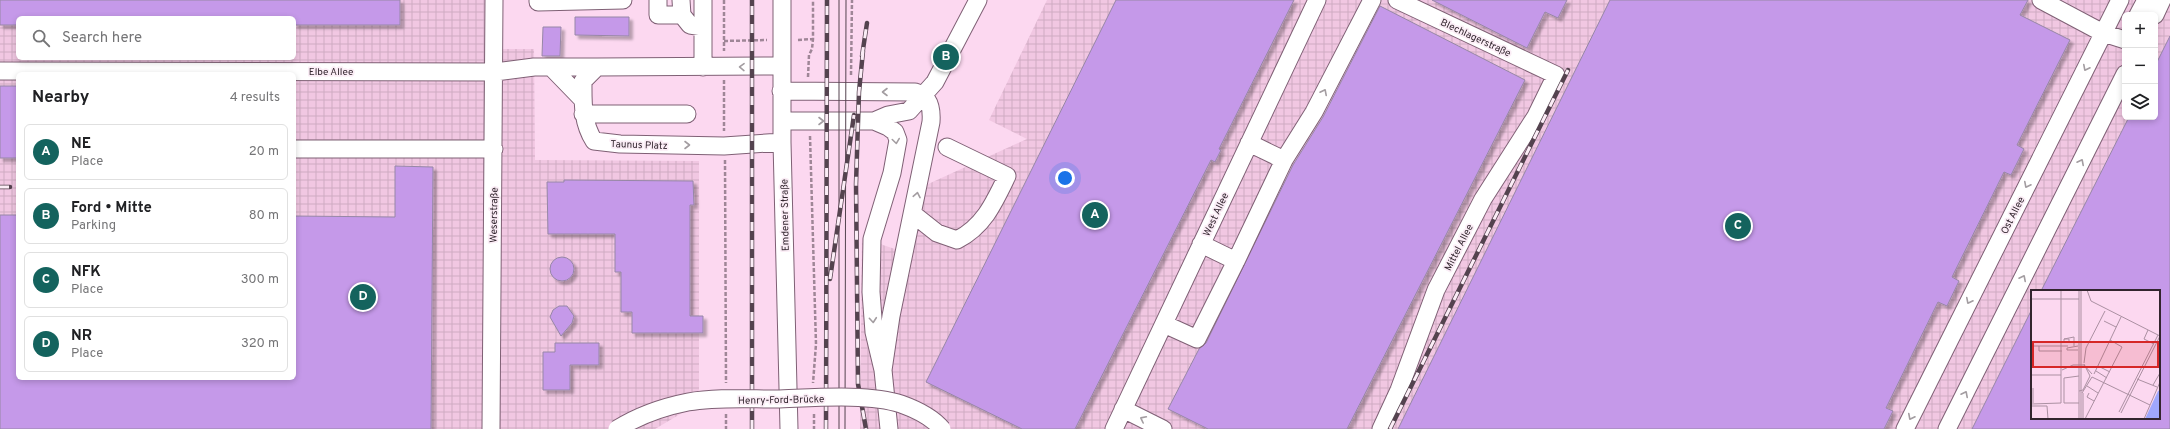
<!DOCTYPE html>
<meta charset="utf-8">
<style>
body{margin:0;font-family:Overpass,sans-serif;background:#f6f6f6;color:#202124}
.controls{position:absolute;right:12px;top:12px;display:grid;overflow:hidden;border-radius:6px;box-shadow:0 2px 6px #0003}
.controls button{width:36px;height:36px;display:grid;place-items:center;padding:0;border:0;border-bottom:1px solid #e0e0e0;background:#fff;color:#202124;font:20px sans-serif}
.you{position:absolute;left:1065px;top:178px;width:14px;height:14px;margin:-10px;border:3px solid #fff;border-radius:50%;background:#1a73e8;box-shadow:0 0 0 6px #1a73e833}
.badge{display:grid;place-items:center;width:26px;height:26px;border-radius:50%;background:#14635e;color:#fff;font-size:13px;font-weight:700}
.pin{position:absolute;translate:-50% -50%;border:2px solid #fff;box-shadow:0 1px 4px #0006}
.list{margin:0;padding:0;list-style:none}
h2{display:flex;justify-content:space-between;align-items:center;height:52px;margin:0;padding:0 16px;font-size:17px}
h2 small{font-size:13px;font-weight:400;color:#757577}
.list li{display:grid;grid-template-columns:26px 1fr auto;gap:12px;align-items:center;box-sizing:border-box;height:56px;margin:0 8px 8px;padding:0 8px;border:1px solid #e0e0e0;border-radius:6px}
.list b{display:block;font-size:15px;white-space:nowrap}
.list p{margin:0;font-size:13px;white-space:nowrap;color:#757577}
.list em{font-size:13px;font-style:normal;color:#757577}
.icon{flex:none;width:22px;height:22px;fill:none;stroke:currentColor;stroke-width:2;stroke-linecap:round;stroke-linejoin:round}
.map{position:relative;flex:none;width:2170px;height:429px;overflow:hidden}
.search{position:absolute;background:#fff;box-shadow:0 2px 6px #0003;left:16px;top:16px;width:280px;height:44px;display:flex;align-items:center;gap:10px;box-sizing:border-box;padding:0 14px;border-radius:6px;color:#757577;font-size:15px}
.panel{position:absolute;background:#fff;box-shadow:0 2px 6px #0003;left:16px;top:72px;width:280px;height:308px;border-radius:6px}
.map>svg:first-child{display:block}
</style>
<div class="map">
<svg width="2170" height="429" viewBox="0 0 2170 429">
<defs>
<pattern id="industrial-grid" width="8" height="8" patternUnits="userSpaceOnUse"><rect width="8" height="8" fill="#f1c7e2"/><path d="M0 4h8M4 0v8" fill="none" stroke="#cfabc2"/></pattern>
<filter id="shadow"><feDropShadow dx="3.5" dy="3.5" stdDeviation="1" flood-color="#0004"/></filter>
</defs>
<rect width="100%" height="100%" fill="#fcd8f0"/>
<path fill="url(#industrial-grid)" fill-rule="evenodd" d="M 0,0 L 498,0 L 498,49 L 534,49 L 535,160 L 699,161 L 699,403 L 655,429 L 0,429 ZM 18,18 L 294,18 L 294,58 L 18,58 ZM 18,74 L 294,74 L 294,378 L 18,378 Z
M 1047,0 L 2170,0 L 2170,429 L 860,429 L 862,238 L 898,250 L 926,185 L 1027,139 L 989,120 ZM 2125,15 L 2155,15 L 2155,117 L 2125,117 ZM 2032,291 L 2159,291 L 2159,418 L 2032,418 Z"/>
<path fill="#c599e9" stroke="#9787a6" filter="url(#shadow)" d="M 0,0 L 400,0 L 400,25 L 294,25 L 294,18 L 18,18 L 18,25 L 0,25 Z
M 1116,0 L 1294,0 L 1219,149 L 1221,150 L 1215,162 L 1211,160 L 1075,429 L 1022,429 L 926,382 Z
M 1432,0 L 1567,0 L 1558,18 L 1545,12 L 1527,48 Z
M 1610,0 L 2028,0 L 2020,15 L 2070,40 L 2017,145 L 2024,149 L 2011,175 L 2004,172 L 1952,277 L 1959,281 L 1947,306 L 1938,302 L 1886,408 L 1893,411 L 1884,429 L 1398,429 Z
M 1380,6 L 1525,80 L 1347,429 L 1208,429 L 1168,409 L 1199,349 L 1206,343 L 1293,165 L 1323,117 Z
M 575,17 L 629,17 L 629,36 L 575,35 Z
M 543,27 L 561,27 L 560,56 L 542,56 Z
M 2170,36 L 2170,429 L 1972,429 L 2032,309 L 2032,418 L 2159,418 L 2159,291 L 2041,291 L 2129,117 L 2155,117 L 2155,66 Z
M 0,86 L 17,86 L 17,158 L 0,158 Z
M 395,166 L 433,167 L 431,429 L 0,429 L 0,215 L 18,215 L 18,378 L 294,378 L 294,216 L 395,217 Z
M 564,180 L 693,181 L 694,205 L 690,205 L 690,316 L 703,316 L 703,333 L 632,333 L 632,312 L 621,312 L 621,272 L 615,272 L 615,234 L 548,234 L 547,182 L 564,182 Z
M550 269a12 12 0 1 1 24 0a12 12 0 1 1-24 0Z
M 559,306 L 567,306 L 574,316 L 572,323 L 561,336 L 550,317 L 553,310 Z
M 555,343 L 599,343 L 599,365 L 570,365 L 570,390 L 543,390 L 543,352 L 555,352 Z"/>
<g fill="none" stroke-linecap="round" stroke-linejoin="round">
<defs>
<path id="minor" d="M 538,0 L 538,2 L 623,0
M 658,0 L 658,15 L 682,15
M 681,0 L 682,15 L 690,25 L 703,27
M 703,0 L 703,67
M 782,0 L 782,142 L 789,429
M 2041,0 L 2103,33 L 2125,40
M 2138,15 L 2146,0
M 2155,15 L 2162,0
M 781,66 L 597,67 L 583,81 C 583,103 582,122 594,141 L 620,144 L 724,146 L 782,142
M 551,67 L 583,100
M 0,71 L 495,72 L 534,67 L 597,67
M 781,91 L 915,92 C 930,96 932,108 931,122 L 891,316 L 883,370
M 583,114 L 687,114
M 782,121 L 874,121 L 888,127 L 895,132 L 898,140 L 892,173 L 872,239 L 871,292 L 874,332 L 883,370 L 889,429
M 874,121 L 888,115 L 909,111 L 935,82 L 978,0
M 294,149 L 494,149
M 1284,160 L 1314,112 L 1372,0
M 913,214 L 937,233 L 957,240 C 984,226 994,203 1007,176 L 947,147
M 1236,261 L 1284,160 L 1249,143
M 1164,324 L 1197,339 L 1236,261 L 1201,244
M 1123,409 L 1163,429
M 491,429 L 494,0
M 1114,429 L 1317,0
M 1381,429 L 1399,390 L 1436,290 L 1483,199 L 1536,116 L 1556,75 L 1397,0
M 1905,429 L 2120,0
M 1947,429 L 2125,74"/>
</defs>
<use href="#minor" stroke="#7f6075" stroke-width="19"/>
<path stroke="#9f8697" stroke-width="2.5" stroke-dasharray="4 2" stroke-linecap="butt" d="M 724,0 L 724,51
M 798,40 L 813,39
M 724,41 L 767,40
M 851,75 L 852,0
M 808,77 L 809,55 L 812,49 L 813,39 L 813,0
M 724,80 L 724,131
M 810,136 L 816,344 L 813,383
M 725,160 L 726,383
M 726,414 L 726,429
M 814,414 L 814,429"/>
<use href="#minor" stroke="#fff" stroke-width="17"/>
<path stroke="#54434f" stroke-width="1" d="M 839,429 L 839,0
M 845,429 L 846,0"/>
<defs>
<path id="rail" d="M 863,51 L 859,92 L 856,184 L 858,384 L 866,429
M 862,56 L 867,23
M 0,187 L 10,187
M 830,279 L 854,115
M 752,429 L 752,0
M 826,429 L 827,0
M 1390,429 L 1568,70"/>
</defs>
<use href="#rail" stroke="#54434f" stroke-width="4.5"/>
<use href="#rail" stroke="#fbedf6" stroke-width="3" stroke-dasharray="9" stroke-linecap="butt"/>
<defs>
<path id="minor-bridge" d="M 617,429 C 638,416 663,407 688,402 C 716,397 747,399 776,399 C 811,398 869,393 901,404 C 915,409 932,417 942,429"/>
</defs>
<use href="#minor-bridge" stroke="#7f6075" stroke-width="19" stroke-linecap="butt"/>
<use href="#minor-bridge" stroke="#fff" stroke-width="17"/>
</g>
<defs><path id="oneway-chevron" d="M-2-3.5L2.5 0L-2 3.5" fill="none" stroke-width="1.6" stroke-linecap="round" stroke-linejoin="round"/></defs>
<g stroke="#a39da1">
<use href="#oneway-chevron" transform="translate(742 67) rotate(-179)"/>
<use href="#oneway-chevron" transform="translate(2086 68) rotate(117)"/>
<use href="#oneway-chevron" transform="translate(885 92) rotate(-180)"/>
<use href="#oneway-chevron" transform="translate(1324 92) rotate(-63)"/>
<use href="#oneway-chevron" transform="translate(821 121)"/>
<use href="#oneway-chevron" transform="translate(896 141) rotate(82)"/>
<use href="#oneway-chevron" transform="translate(687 145)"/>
<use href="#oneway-chevron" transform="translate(2081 162) rotate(-63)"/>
<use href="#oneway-chevron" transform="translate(2027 185) rotate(117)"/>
<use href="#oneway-chevron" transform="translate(917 195) rotate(-79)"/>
<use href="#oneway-chevron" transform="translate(2023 278) rotate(-63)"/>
<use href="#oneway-chevron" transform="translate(1969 301) rotate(117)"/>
<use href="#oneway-chevron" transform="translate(873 320) rotate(85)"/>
<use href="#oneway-chevron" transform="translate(1965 394) rotate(-63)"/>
<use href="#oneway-chevron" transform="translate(1911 417) rotate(117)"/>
<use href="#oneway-chevron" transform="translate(1143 419) rotate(-153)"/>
</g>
<g text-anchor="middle" stroke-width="3.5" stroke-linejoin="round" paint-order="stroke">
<g font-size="10" fill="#32252e" stroke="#fbedf6">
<text transform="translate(1476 37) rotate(25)" y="4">Blechlagerstraße</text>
<text x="331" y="75">Elbe Allee</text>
<text transform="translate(639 144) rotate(2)" y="4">Taunus Platz</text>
<text transform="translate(1215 214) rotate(-65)" y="4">West Allee</text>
<text transform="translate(493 215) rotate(-89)" y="4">Weserstraße</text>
<text transform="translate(784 215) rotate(-91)" y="4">Emdener Straße</text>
<text transform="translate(2012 215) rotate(-63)" y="4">Ost Allee</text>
<text transform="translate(1458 247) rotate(-63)" y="4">Mittel Allee</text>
<text transform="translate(781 399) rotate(-1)" y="4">Henry-Ford-Brücke</text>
</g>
</g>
<g transform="translate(2031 290)">
<rect width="129" height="129" fill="#fcd8f0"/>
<path d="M 129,100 L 129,129 L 114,129 L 127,101 Z" fill="#9fa7fc"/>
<path fill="none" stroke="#ab90a2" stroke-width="1" d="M 48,0 L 48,129M 56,0 L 60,11 L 129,46M 0,9 L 48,9M 73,31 L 85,37M 117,40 L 113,49 L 123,54M 33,49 L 43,47 L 43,56M 33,49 L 38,49 L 38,52 L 33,52 ZM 0,56 L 37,56M 8,56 L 8,61 L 31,61M 47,56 L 36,58 L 36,60 L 47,60M 53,73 L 55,58 L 74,21M 53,74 L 59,86M 67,76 L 79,82M 31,80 L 42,75 L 53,75 L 61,84M 65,81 L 76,88M 63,84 L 90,27M 0,85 L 30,85M 48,86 L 33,88 L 33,113 L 48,113M 61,87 L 119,115M 106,89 L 126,97M 122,95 L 129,83M 56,96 L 67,103M 2,98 L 2,113M 48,101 L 52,100 L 59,86M 51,103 L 61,87M 58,103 L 56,107 L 63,111M 0,114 L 30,113 L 30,0M 0,116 L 16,116 L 17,129M 88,122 L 127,45M 90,123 L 129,46M 50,129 L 50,0M 52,129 L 52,103M 54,129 L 91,57 L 79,50M 113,129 L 129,92"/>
<path fill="#d62828" fill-opacity="0.15" stroke="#d62828" stroke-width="2" d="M 2,52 L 127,52 L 127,77 L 2,77 Z"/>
<rect width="129" height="129" fill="none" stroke="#32252e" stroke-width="2"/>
</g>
</svg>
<div class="controls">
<button>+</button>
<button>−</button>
<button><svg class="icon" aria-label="layers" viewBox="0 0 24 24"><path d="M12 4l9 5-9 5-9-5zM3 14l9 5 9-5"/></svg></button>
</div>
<div class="you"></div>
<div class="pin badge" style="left:1095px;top:215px">A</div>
<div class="pin badge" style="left:946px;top:57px">B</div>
<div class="pin badge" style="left:1738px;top:226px">C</div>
<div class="pin badge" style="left:363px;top:297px">D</div>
<div class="search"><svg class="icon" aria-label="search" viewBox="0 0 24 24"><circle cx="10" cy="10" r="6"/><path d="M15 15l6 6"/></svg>Search here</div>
<section class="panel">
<h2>Nearby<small>4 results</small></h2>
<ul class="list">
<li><span class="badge">A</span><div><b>NE</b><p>Place</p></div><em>20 m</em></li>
<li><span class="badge">B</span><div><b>Ford • Mitte</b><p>Parking</p></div><em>80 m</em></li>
<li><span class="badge">C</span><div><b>NFK</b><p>Place</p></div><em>300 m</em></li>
<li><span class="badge">D</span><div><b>NR</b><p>Place</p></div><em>320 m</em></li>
</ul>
</section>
</div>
